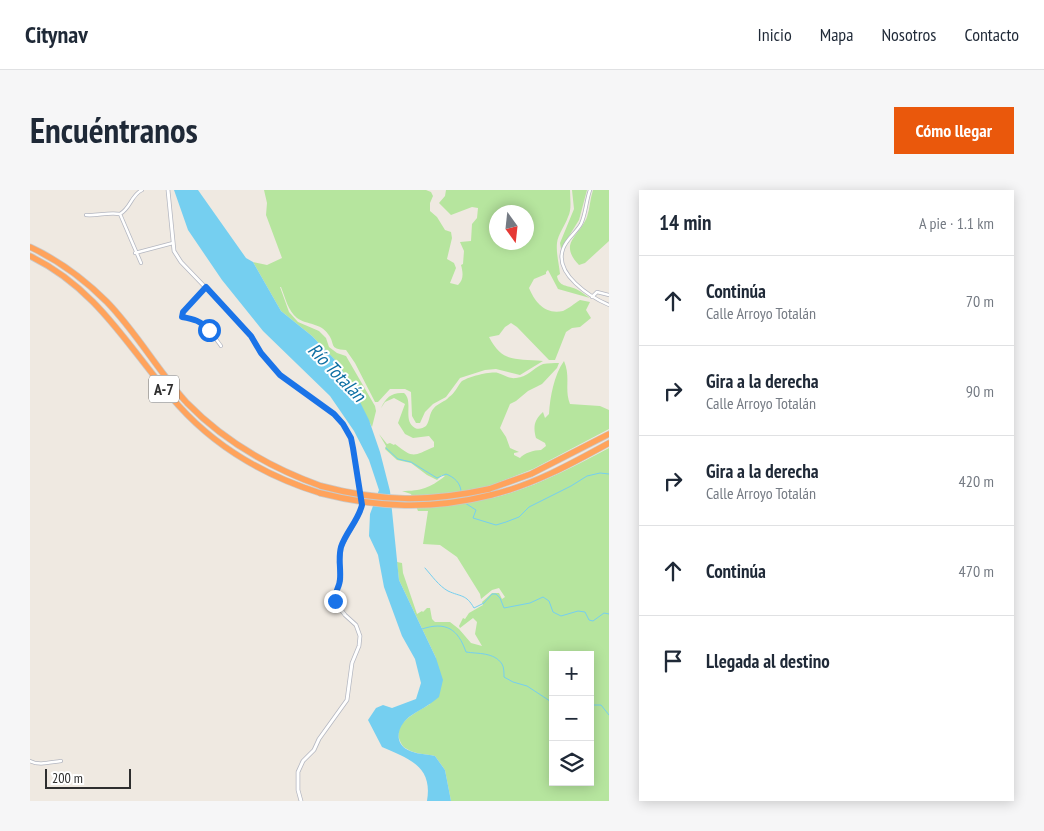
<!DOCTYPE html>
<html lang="es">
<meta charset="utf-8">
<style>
body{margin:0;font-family:"PT Sans Narrow",sans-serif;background:#f6f6f7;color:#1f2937}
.controls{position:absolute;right:15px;bottom:15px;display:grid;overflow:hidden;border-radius:0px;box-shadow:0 2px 12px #0003}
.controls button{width:45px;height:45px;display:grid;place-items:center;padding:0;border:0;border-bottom:1px solid #e0e1e3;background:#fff;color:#1f2937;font:25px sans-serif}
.compass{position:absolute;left:459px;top:15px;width:45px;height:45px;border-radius:50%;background:#fff;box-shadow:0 2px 12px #0003;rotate:165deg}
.scale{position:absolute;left:15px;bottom:12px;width:86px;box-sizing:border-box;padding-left:5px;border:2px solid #2e2e2e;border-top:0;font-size:14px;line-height:18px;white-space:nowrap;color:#2e2e2e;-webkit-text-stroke:4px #fff;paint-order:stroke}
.stop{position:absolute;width:15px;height:15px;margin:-11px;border:4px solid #1a73e8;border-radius:50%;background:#fff}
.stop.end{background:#1a73e8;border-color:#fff;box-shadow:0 1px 5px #0008}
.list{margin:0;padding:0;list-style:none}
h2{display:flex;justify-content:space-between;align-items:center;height:65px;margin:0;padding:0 20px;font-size:21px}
h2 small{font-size:16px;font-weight:400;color:#747a83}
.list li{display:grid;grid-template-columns:32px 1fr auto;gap:15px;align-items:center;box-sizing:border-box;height:90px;padding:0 20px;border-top:1px solid #e0e1e3}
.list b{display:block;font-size:19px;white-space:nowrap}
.list p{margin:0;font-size:16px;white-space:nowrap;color:#747a83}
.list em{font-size:16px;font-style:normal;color:#747a83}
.icon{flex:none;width:28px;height:28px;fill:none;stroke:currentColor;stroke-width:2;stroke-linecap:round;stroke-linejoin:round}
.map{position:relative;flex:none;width:579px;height:611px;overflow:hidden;border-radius:0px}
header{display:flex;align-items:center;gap:30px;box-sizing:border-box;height:70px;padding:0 25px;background:#fff;border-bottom:1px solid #e0e1e3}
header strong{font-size:24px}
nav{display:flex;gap:28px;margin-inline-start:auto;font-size:18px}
.intro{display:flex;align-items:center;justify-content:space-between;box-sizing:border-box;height:120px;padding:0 30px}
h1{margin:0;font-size:35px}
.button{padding:12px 22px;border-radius:0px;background:#ea580c;color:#fff;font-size:18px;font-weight:700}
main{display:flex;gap:30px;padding:0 30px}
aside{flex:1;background:#fff;border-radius:0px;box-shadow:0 2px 12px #0003}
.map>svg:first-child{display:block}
</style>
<header>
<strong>Citynav</strong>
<nav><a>Inicio</a><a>Mapa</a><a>Nosotros</a><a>Contacto</a></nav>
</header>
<div class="intro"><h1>Encuéntranos</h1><a class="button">Cómo llegar</a></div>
<main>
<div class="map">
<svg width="579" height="611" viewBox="0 0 579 611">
<rect width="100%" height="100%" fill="#efe9e1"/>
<path fill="#b6e59e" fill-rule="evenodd" d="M 234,0 L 396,0 L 401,2 L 403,6 L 400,13 L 400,21 L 407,27 L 415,40 L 421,42 L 422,48 L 417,69 L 424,73 L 426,78 L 420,93 L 428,95 C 434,90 433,82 431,75 L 433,74 L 434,61 L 430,52 L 441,51 L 442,34 L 447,28 L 448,18 L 442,17 L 421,25 L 409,13 L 415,6 L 416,0 L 540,0 C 540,9 542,19 538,27 C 535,36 528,44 527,53 C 526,63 529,74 530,84 L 527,86 C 529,97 537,95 546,99 C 551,101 556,106 560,108 L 528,99 L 518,80 L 516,82 L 516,84 L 504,89 L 499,98 C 505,112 515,125 533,121 C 538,119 545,113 550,110 L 560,112 L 556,120 L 561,128 L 550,137 L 542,138 L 536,142 L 525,170 L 519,170 L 487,137 L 481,133 L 475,137 L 469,145 L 459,147 C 473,174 486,168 513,171 L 490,185 L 466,179 L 455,180 L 430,188 L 416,207 L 403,214 L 395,222 L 390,233 L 386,233 L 382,226 L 381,202 L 375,199 L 360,199 L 348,212 L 345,212 L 325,173 L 316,160 C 298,159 306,154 298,144 C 291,133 277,135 267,128 C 258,121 255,107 251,97 L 250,97 L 259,122 L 268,132 L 289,141 L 296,148 L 299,157 L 307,163 L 316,166 L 345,216 L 346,221 L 342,237 L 308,173 L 282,146 L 251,121 L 223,72 L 237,75 L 252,68 L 236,25 L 237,13 ZM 467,22 L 497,22 L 497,52 L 467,52 Z
M 542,0 L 557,0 L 549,30 L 531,59 L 530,53 L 544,19 Z
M 563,0 L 579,0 L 579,51 L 555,73 L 549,75 C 528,53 549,47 557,27 C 560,18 560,9 563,0 Z
M 534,171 C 541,187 534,199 540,214 L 570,216 L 579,220 L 579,239 L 503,279 L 459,296 L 462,308 C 504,298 541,278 579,258 L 579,611 L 421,611 L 415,580 L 405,566 C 396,564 385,564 377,559 C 373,557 372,555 370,551 C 362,532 388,522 400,514 L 406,468 L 369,390 L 367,372 L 372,373 L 373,383 L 387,424 L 392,421 L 393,422 L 397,418 L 400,418 L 402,429 L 405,432 L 420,432 L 429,439 L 441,453 L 452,456 L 445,444 L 447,432 L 443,428 L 430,438 L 429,436 L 433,428 L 435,429 L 439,423 L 453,415 L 452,412 L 462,403 L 469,403 L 472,409 L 475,407 L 469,398 L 462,400 L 451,409 L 450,404 L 427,367 L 410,355 L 393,354 L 398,321 L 388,321 L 381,304 L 372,301 C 391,301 400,298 415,286 L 412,285 L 407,290 L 397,285 L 381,273 L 367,270 L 355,259 L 356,256 L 349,244 L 357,254 L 360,253 L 364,255 L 365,254 C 384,269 383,266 404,257 L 404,252 L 399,246 L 383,248 L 375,244 L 368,233 L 375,214 L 364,208 L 355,212 L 351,218 C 356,207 362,202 374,203 C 384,211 372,231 385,238 C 389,240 393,238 396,236 C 400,231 399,223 404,218 C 408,213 415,212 419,207 C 425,203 427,197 431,192 C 437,187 461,181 468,183 C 475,185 479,189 486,188 C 498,187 503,178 513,174 C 518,173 524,173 529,173 L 527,178 L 512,194 L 498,201 L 486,211 L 480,214 L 470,238 L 476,247 L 480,258 L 489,262 L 484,263 L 484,265 L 490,268 C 494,263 504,260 511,260 L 516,256 L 515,253 L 506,248 C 503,237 504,230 513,222 L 515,228 L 519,224 C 520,207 524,185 534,171 ZM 523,465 L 560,465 L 560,592 L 523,592 Z"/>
<path fill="#75cff0" d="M 144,0 L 168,0 L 216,68 L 223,72 L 251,121 L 282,146 L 308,173 L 328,208 L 339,230 L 350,262 L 360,301 L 369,390 L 406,468 L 413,490 L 409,507 C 400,515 389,520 379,527 C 368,536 363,552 378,560 C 385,564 396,564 405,566 L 415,580 L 421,611 L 397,611 C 403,576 379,569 352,557 L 338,530 L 346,518 L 353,515 L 362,518 L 386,509 L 391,493 L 385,469 L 372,446 L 354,397 L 348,365 L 339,346 L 340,324 L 349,300 L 339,270 L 324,241 L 300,206 L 233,141 L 192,90 L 158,40 Z"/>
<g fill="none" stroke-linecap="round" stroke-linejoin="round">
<path stroke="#75cff0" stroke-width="1" d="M 356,258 L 368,269 L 381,272 L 407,288 L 416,284 C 424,287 431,293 431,302
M 435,313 L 446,320 L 443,328 L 466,335 L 476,332 L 489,327 L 499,317 L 541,296 L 557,286 L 570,283 L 579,284
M 395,378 C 402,386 409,396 418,401 C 431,407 436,404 444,418 L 454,413 L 462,404 L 466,404 L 470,408 L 474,418 L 500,413 L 513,407 L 519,411 L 523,422 L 531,426 L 548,421 L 555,422 L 559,430 L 563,431 L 574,423 L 579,424
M 392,439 C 416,431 428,439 436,462 C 448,464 464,462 472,474 C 474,477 474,483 474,487 L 483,492 L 497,496 L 523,513
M 560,515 L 571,515 L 579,525"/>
<defs>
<path id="minor" d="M 560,0 C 556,11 556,23 551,34 C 546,43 536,49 533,59 C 524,84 560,107 579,115
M 90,24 L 111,73
M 90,24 C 101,18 101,5 112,0
M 56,25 C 68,26 78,22 90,24
M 105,63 L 143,53
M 176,97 L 153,122 L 152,127 C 174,131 178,138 191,156
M 562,107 L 567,102 L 579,105
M 0,571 C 9,576 21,572 31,571"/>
<path id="tertiary" d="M 138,0 L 144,61 L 151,72 L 202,125 L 221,146 L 231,163 L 250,185 L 304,224 L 313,234 L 321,248 L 323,258 L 332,315 L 330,323 L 311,357 L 309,372 L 311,389 L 305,406 L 309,417 L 315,425 L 326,435 L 330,446 L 329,456 L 322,473 L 317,510 L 289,549 L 284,560 L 273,571 L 268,582 L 268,600 L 271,611"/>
<path id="motorway" d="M 0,57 C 28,70 55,90 77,112 C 107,143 128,181 157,213 C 195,252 241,278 291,296
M 0,66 C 70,100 100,161 149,216 C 187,258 236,286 290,303
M 459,299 L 501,284 L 579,244
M 461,305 C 503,295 541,274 579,253"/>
</defs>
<use href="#minor" stroke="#b4b7c1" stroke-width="4"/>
<use href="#tertiary" stroke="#b4b7c1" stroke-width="4.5"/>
<use href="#motorway" stroke="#c9c9c9" stroke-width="7"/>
<use href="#minor" stroke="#fff" stroke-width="2.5"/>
<use href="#tertiary" stroke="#fff" stroke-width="3"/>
<use href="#motorway" stroke="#ffa35c" stroke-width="5.5"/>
<defs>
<path id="motorway-bridge" d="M 291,296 C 350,312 400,312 459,299
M 290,303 C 349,318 401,320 461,305"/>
</defs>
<use href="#motorway-bridge" stroke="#c9c9c9" stroke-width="7" stroke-linecap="butt"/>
<use href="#motorway-bridge" stroke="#ffa35c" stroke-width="5.5"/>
</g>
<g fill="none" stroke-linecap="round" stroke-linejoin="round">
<path stroke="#1a73e8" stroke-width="6" d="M 179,140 C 171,131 164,129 152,127 L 153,122 L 176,97 L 221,146 L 231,163 L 250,185 L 304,224 L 313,234 L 321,248 L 323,258 L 332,315 C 328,331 316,342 311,357 C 308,368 311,378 310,389 C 310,397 304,402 305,411"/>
</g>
<g text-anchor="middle" stroke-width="4" stroke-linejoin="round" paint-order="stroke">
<rect fill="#fff" stroke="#6d6d6d" stroke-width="1" x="119" y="185.5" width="30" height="27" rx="4"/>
<g font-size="16" font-weight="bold" fill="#2e2e2e">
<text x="134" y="205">A-7</text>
</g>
<g font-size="19" font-style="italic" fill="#0d6fa3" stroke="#fff">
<text transform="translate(307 182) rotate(46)" y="7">Río Totalán</text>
</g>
</g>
</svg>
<div class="controls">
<button>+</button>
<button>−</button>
<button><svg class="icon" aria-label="layers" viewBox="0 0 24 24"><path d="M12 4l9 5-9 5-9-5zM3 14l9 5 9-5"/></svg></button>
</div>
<svg class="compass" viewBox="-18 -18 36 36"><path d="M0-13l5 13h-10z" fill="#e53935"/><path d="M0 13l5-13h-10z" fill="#747a83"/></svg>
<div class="scale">200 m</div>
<div class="stop" style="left:179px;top:140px"></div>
<div class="stop end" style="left:305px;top:411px"></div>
</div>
<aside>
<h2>14 min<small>A pie · 1.1 km</small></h2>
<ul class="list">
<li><svg class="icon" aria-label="ahead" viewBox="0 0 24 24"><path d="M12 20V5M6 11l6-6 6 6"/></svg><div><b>Continúa</b><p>Calle Arroyo Totalán</p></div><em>70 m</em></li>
<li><svg class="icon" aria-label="right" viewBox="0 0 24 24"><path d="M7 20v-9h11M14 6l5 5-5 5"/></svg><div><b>Gira a la derecha</b><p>Calle Arroyo Totalán</p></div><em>90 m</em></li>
<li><svg class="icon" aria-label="right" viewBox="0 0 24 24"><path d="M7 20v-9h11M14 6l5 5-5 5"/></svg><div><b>Gira a la derecha</b><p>Calle Arroyo Totalán</p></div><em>420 m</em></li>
<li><svg class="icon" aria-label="ahead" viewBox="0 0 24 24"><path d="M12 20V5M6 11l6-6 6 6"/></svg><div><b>Continúa</b></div><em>470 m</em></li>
<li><svg class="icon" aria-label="arrive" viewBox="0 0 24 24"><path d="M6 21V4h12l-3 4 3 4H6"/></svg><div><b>Llegada al destino</b></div></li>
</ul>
</aside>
</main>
